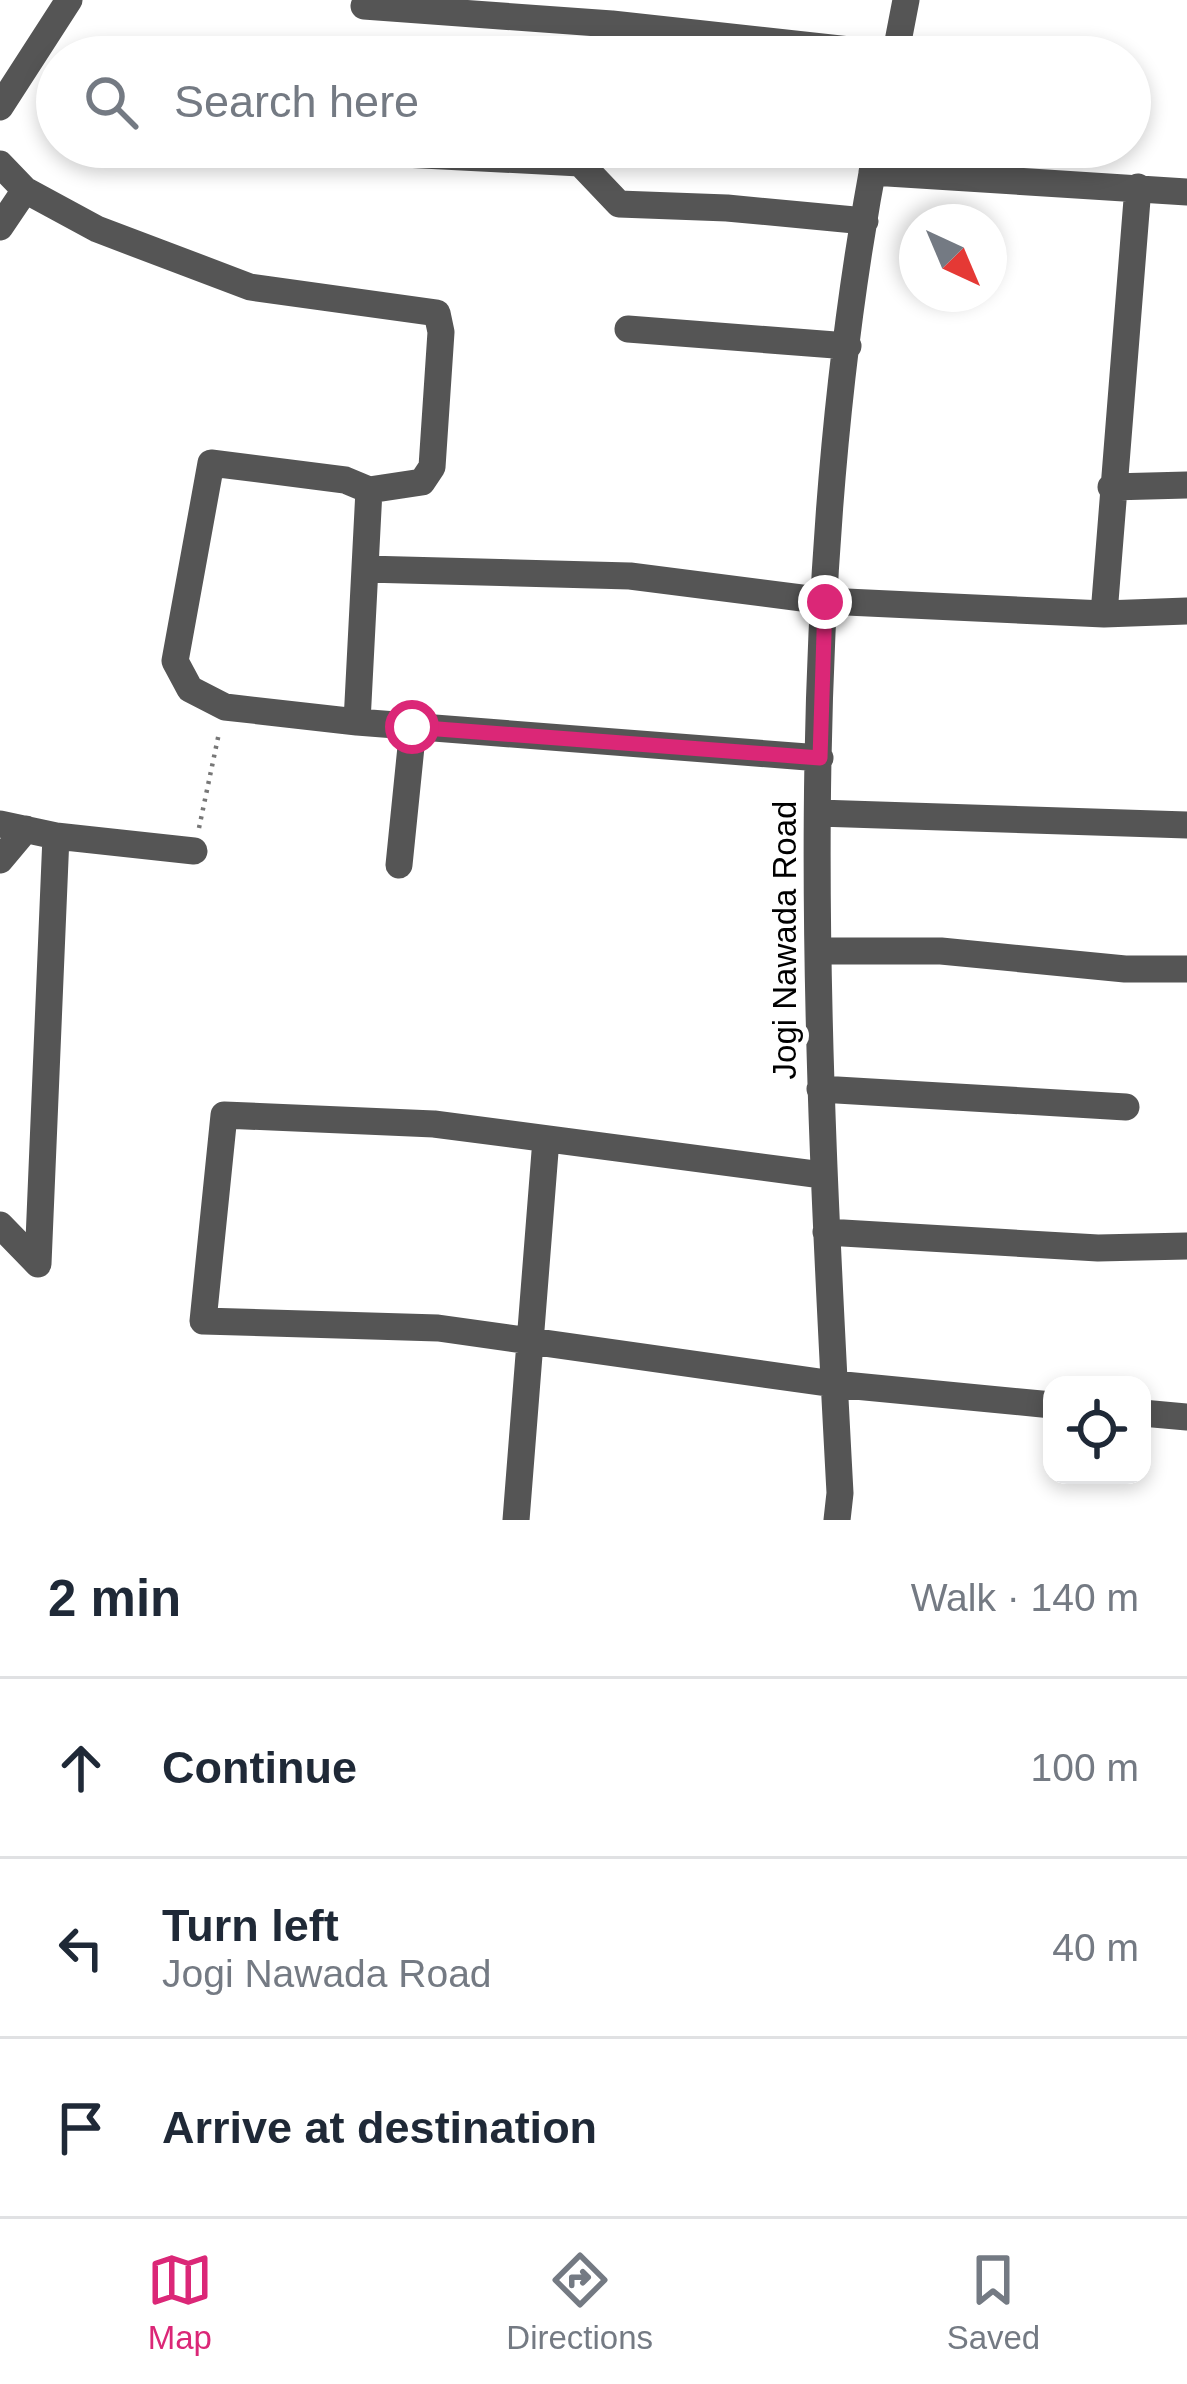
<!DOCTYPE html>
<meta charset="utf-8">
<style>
body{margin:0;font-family:Arial,sans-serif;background:#f2f2f3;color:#1f2937}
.controls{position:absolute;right:36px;bottom:36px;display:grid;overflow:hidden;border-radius:24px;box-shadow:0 6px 18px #0003}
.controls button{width:108px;height:108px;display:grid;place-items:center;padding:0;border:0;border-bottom:3px solid #e0e1e3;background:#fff;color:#1f2937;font:60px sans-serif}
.compass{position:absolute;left:899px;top:204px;width:108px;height:108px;border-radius:50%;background:#fff;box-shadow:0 6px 18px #0003;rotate:136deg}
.stop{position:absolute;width:36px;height:36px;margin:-27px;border:9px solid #db2777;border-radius:50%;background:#fff}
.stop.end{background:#db2777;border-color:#fff;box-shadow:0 3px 12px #0008}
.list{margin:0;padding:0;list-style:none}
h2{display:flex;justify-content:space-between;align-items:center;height:156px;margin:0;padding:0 48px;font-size:51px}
h2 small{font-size:39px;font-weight:400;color:#747a83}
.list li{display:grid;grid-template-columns:78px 1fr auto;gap:36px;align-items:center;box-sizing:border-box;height:180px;padding:0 48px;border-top:3px solid #e0e1e3}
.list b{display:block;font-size:45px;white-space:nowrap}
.list p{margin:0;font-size:39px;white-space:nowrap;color:#747a83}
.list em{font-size:39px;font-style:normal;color:#747a83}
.icon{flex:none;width:66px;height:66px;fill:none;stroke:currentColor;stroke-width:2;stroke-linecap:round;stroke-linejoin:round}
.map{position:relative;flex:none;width:1187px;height:1520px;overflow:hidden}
.search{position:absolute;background:#fff;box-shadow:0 6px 18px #0003;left:36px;right:36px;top:36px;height:132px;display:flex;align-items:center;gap:30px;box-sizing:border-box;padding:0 42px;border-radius:66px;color:#747a83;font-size:45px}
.sheet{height:696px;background:#fff}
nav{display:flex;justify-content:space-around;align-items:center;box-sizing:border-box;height:168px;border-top:3px solid #e0e1e3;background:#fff;font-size:33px;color:#747a83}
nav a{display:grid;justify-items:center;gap:6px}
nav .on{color:#db2777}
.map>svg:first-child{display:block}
</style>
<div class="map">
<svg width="1187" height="1520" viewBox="0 0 1187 1520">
<rect width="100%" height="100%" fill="#fff"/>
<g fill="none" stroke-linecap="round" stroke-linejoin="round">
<path stroke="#777" stroke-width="4.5" stroke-dasharray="3 6" stroke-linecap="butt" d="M 199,828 L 219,733"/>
<path stroke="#555" stroke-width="27" d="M 364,6 L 612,24 L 895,55
M 895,57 L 906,0
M 0,107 L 69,0
M 286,148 L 580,163 L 619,204 L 727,208 L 865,221
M 0,164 L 25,190 L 97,229 L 250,287 L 437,313 L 441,332 L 432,467 L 422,482 L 369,490 L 345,480 L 211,463 L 175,661 L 190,689 L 225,707 L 357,722 L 820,758
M 872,172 L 1187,192
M 0,227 L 25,190
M 628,329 L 848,346
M 1111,487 L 1187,485
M 365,569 L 630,576 L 825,601 L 1104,614 L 1187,611
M 1104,614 L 1138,187
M 357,722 L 369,490
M 818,813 L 1187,825
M 0,824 L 56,836 L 194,851
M 0,860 L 26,829
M 399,865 L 413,727
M 819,951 L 941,951 L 1125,969 L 1187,969
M 820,1089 L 1126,1107
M 822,1175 L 434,1124 L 224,1115 L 203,1321 L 438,1328 L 834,1384 L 1052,1405
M 0,1225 L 38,1264 L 56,836
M 826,1232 L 1098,1248 L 1187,1246
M 1142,1413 L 1187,1417
M 516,1520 L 546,1139
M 837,1520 L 840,1493 C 816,1046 791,589 877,147"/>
</g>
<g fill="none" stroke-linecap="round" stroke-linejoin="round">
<path stroke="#db2777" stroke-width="15" d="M 412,727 L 820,758 L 825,602"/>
</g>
<g text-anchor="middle" stroke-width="12" stroke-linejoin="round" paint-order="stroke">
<g font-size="33" fill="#000" stroke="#fff">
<text transform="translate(784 940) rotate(-90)" y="12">Jogi Nawada Road</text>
</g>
</g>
</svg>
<div class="controls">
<button><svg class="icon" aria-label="locate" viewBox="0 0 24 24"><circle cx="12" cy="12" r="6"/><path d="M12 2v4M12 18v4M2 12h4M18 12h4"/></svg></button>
</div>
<svg class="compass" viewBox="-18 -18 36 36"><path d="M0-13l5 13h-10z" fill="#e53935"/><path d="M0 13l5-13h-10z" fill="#747a83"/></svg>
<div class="stop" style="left:412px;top:727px"></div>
<div class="stop end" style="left:825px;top:602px"></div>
<div class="search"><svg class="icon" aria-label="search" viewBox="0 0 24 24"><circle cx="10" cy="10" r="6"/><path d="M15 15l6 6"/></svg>Search here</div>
</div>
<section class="sheet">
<h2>2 min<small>Walk · 140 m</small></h2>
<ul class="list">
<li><svg class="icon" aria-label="ahead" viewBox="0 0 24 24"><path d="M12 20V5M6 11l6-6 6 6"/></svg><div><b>Continue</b></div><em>100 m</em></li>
<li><svg class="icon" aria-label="left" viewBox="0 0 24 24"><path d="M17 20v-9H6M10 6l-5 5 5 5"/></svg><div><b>Turn left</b><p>Jogi Nawada Road</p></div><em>40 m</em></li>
<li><svg class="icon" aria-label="arrive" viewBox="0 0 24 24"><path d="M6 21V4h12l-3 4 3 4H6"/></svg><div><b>Arrive at destination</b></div></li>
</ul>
</section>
<nav>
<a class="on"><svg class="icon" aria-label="map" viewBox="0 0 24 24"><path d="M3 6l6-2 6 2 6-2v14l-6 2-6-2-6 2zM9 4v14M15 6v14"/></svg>Map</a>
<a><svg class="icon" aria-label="directions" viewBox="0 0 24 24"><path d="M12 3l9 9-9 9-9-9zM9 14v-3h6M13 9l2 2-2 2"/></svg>Directions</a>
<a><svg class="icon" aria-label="saved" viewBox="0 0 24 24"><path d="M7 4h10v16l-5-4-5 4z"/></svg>Saved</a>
</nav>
